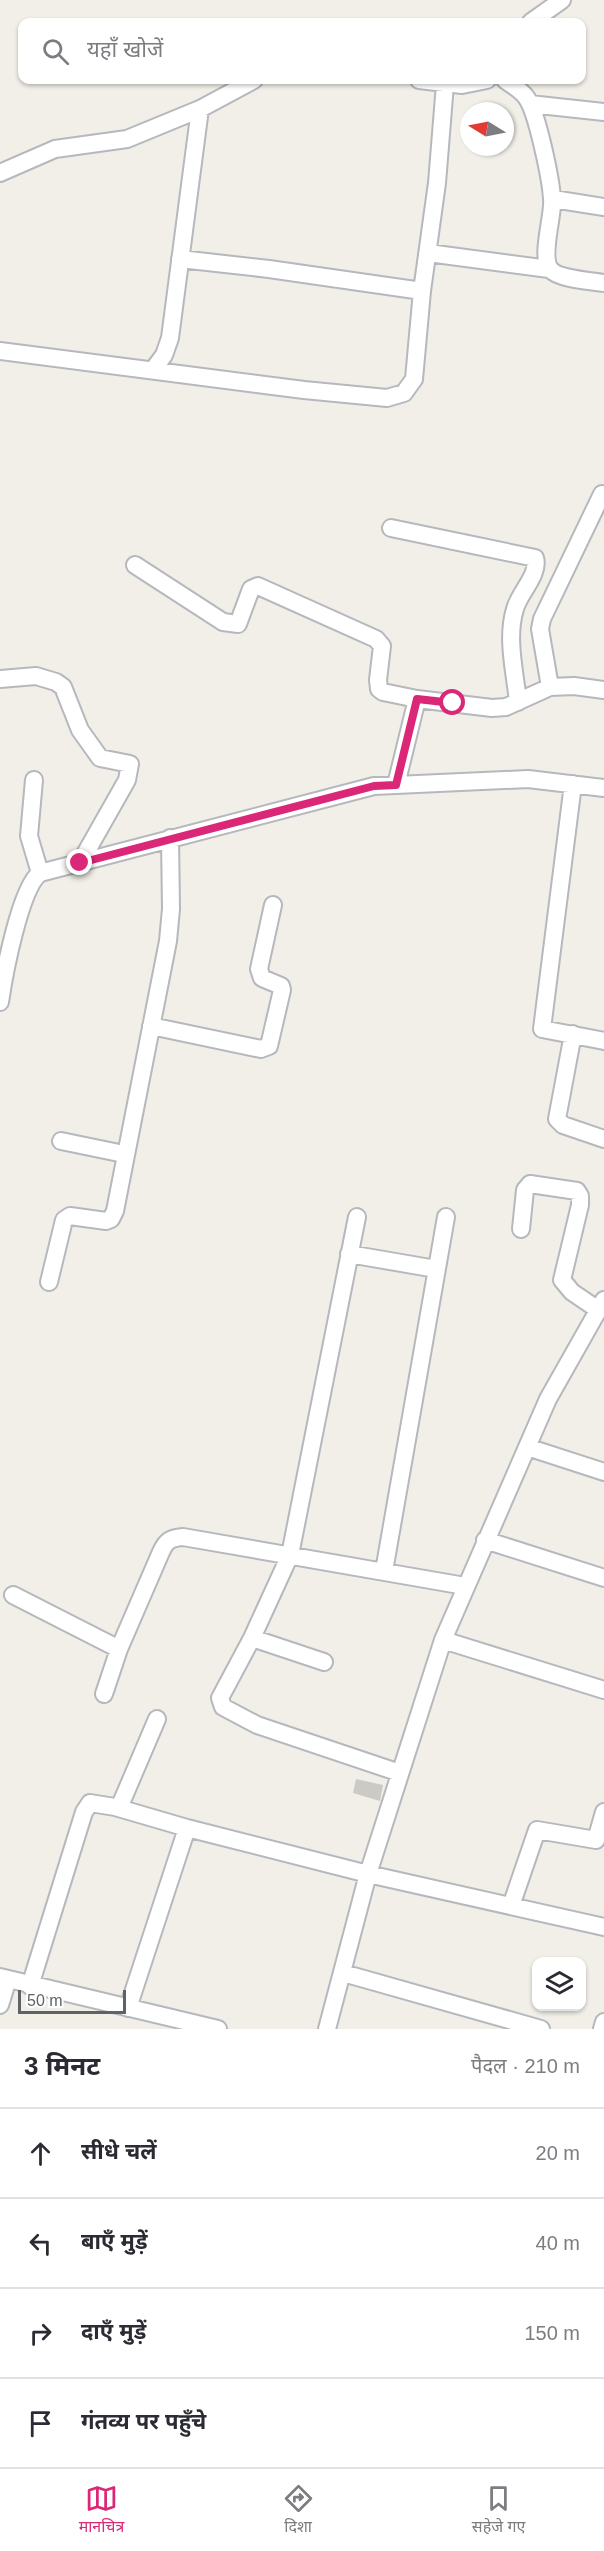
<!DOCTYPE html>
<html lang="hi">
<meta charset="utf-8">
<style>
body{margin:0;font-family:Helvetica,"Noto Sans Devanagari",sans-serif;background:#f7f7f7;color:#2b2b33}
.controls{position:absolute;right:18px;bottom:18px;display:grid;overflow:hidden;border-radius:12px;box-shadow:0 2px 4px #0004}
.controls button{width:54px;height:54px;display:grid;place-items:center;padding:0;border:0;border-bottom:2px solid #e1e1e2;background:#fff;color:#2b2b33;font:30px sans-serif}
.compass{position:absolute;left:460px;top:102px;width:54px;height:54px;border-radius:50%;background:#fff;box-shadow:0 2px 4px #0004;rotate:280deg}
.scale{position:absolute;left:18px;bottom:15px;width:108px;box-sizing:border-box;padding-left:6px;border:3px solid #5f6368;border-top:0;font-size:16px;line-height:21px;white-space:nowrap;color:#5f6368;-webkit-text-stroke:4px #fff;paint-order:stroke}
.stop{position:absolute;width:18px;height:18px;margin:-14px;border:4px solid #db2777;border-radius:50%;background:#fff}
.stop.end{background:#db2777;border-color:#fff;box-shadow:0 2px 6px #0008}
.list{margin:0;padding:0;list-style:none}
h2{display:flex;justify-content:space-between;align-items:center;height:78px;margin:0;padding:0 24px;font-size:26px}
h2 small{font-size:20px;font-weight:400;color:#7c7c81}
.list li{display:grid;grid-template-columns:39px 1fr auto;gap:18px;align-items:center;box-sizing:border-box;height:90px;padding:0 24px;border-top:2px solid #e1e1e2}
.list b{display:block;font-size:22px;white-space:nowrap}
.list em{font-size:20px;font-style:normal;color:#7c7c81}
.icon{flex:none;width:33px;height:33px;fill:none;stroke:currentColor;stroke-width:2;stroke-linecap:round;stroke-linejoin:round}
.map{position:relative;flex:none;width:604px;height:2029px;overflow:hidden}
.search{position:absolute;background:#fff;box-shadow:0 2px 4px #0004;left:18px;right:18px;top:18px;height:66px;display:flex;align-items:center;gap:15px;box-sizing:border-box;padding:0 21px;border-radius:12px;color:#7c7c81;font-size:22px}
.sheet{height:438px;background:#fff}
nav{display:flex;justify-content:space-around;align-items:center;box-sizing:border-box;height:84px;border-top:2px solid #e1e1e2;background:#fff;font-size:16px;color:#7c7c81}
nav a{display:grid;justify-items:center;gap:3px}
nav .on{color:#db2777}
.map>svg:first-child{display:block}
</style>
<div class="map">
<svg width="604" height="2029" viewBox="0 0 604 2029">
<rect width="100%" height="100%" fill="#f1efe8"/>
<path fill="#cccac5" d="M 356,1779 L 383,1785 L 380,1801 L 353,1793 Z"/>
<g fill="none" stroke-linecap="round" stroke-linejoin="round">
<defs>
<path id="street" d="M 531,22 L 562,0
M 419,80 L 462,85 L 487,80
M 505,80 C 512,85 521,90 526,97 C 537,111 551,180 552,199 C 554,215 539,258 551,270 C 559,279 592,281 604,283
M 530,104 L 604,112
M 0,173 L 55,149 L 127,139 L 200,109 L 254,80
M 553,199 L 604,207
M 428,253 L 549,269
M 180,259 L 269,269 L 422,291
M 0,351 L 304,390 L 387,398 L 404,393 L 414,379 L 422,291 L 437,183 L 445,84
M 153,370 L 164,355 L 170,338 L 200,109
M 391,528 L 535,558 C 540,574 519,593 515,609 C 506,638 515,672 518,702
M 135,565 L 223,622 L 238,624 L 251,589 L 258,586 L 376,639 L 382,646 L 378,680 L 379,689 L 383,692 L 417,699
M 0,679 L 36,676 L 56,682 L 63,687 L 80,730 L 100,758 L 130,764 L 127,780 L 80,863
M 550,687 L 540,629 L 542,619 L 602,494
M 34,780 L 29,836 L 40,873
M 573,784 L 542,1029 L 604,1041
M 396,785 L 417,699 L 492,708 L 506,707 L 550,687 L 574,686 L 604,690
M 0,1002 C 4,975 20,888 40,873 L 374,786 L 528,779 L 604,788
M 151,1026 L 261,1049 L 269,1046 L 282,990 L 281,986 L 262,978 L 259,969 L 273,905
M 573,1034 L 557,1119 L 563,1125 L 604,1139
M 61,1141 L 124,1154
M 357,1217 L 290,1555 L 252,1638 L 220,1698 L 223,1707 L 257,1725 L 400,1773
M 521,1229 L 525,1190 L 530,1184 L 577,1191 L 580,1196 L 580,1205 L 562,1280 L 572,1292 L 597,1309
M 349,1254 L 436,1269
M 49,1282 L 64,1220 L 70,1216 L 106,1221 L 111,1219 L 115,1211 L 168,941 L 171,909 L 170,838
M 527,1447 L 604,1472
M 485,1540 L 604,1578
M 384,1571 L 446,1217
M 13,1595 L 119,1649
M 252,1638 L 324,1662
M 443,1640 L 604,1690
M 104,1694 L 119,1649 L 161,1552 C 166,1541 170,1538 183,1537 L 465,1586
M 119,1808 L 157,1719
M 511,1906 L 537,1830 L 596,1840 L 604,1812
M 343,1973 L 541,2029
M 0,1977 L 218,2029
M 30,1986 L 84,1812 L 90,1803 L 115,1807 L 187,1828 L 368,1874 L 604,1927
M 0,2005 L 8,1979
M 128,2008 L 187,1828
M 327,2029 L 368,1874 L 443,1640 L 548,1399 L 604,1300
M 602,2029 L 604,2022"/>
</defs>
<use href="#street" stroke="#b5b8bc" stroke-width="20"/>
<use href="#street" stroke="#fff" stroke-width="16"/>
</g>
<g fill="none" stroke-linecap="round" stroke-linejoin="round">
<path stroke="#db2777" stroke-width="8" d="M 80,863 L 374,786 L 396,785 L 417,699 L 453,703"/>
</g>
</svg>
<div class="controls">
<button><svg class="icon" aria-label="layers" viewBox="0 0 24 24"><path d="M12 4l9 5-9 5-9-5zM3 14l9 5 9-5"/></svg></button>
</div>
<svg class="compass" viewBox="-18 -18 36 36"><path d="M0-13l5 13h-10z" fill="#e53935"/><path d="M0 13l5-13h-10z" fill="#7c7c81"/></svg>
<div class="scale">50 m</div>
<div class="stop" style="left:453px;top:703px"></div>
<div class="stop end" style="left:80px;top:863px"></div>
<div class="search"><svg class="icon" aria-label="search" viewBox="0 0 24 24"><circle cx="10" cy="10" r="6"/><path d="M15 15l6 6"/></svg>यहाँ खोजें</div>
</div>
<section class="sheet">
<h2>3 मिनट<small>पैदल · 210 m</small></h2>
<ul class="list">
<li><svg class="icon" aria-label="ahead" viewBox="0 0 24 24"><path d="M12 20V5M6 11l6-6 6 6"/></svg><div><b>सीधे चलें</b></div><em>20 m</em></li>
<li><svg class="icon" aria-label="left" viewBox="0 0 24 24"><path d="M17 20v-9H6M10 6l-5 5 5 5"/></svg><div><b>बाएँ मुड़ें</b></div><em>40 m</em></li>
<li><svg class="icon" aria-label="right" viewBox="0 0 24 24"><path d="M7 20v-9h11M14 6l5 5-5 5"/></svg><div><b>दाएँ मुड़ें</b></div><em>150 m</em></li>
<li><svg class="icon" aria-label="arrive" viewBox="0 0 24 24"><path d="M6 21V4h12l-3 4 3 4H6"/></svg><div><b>गंतव्य पर पहुँचे</b></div></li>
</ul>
</section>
<nav>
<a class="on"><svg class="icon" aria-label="map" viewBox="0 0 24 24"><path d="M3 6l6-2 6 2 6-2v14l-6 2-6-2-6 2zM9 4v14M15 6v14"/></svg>मानचित्र</a>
<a><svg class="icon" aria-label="directions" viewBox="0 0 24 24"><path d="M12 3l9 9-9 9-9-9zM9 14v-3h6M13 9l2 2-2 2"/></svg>दिशा</a>
<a><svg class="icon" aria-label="saved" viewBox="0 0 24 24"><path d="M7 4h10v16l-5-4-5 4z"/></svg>सहेजे गए</a>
</nav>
